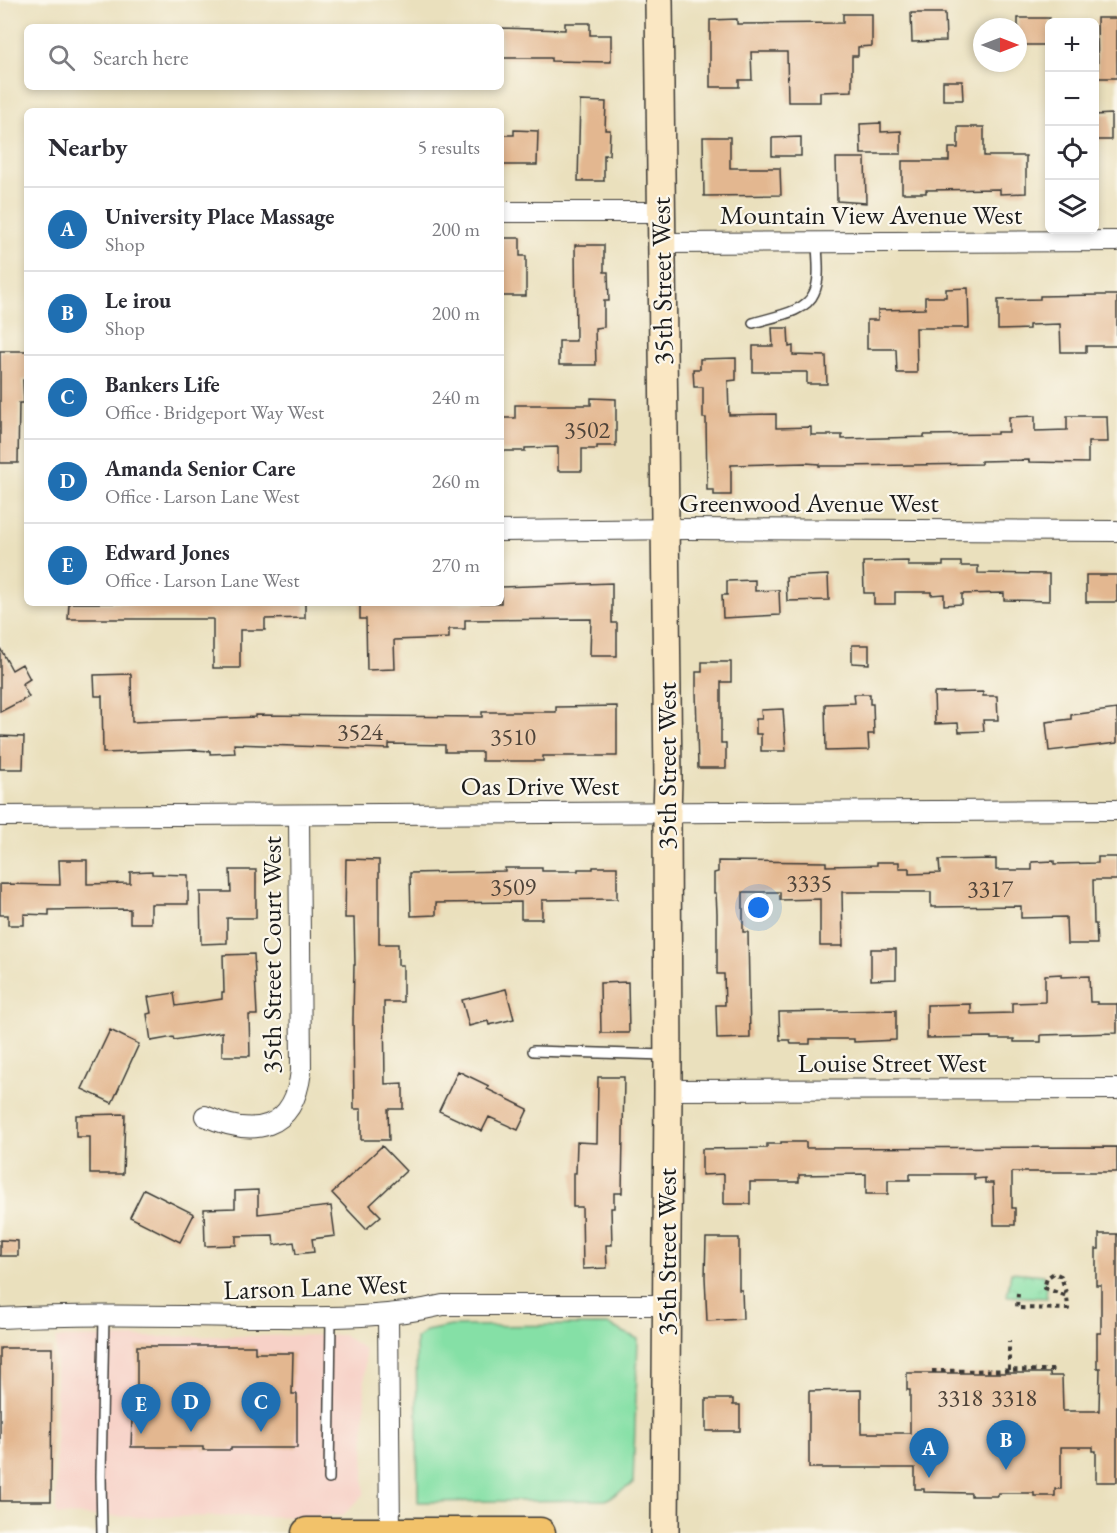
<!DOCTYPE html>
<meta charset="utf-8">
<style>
body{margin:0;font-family:"EB Garamond",serif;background:#f2f2f3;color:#2b2b33}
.controls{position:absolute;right:18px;top:18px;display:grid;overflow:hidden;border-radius:9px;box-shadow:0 3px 9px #0003}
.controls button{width:54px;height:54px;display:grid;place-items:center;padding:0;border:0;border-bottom:2px solid #e1e1e2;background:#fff;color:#2b2b33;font:30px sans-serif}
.compass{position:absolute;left:973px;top:18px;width:54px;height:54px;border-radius:50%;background:#fff;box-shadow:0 3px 9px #0003;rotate:90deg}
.you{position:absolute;left:759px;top:908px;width:21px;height:21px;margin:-15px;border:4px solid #fff;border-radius:50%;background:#1a73e8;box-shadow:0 0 0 9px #1a73e833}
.badge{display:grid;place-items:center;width:39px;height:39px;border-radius:50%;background:#1f6fb2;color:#fff;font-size:20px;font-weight:700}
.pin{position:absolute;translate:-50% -50px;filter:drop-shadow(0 2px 3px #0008)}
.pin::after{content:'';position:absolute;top:32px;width:21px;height:18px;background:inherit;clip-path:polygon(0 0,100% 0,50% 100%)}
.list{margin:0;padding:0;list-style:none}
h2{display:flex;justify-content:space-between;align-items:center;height:78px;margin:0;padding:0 24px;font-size:26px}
h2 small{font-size:20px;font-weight:400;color:#7c7c81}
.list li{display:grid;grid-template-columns:39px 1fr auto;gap:18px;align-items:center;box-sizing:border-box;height:84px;padding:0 24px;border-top:2px solid #e1e1e2}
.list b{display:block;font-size:22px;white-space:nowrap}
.list p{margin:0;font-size:20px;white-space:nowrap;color:#7c7c81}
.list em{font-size:20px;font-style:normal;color:#7c7c81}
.icon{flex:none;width:33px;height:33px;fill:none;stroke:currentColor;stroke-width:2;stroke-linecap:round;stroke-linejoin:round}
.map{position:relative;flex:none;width:1117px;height:1533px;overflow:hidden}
.search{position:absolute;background:#fff;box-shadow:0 3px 9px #0003;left:24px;top:24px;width:480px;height:66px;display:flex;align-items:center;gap:15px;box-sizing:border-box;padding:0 21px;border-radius:9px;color:#7c7c81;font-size:22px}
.panel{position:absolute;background:#fff;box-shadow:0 3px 9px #0003;left:24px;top:108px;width:480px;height:498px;border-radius:9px}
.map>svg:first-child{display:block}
</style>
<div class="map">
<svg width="1117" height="1533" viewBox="0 0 1117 1533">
<defs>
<pattern id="park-crowns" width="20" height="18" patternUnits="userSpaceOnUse" patternTransform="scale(1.5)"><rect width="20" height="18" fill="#85e0a6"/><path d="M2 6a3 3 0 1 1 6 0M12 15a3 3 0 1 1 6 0" fill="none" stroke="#72c08e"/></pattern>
</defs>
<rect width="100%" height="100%" fill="#fbf7ec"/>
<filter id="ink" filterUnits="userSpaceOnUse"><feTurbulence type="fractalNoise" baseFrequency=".0167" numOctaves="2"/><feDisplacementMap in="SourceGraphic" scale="12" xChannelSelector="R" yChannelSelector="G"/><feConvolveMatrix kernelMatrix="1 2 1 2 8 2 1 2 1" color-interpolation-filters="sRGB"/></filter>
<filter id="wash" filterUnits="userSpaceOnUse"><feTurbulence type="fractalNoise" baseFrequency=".008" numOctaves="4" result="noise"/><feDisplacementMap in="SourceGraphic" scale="24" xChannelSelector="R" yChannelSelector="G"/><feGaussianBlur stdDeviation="1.35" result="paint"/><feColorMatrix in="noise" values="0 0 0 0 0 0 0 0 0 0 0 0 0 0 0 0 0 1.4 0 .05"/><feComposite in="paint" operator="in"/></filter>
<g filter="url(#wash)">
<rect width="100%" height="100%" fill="#eae0bd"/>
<path fill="#f7d1c7" d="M 344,1335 L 365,1350 L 364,1495 L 342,1516 L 140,1517 L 56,1515 L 56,1338 Z"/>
<path fill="#85e0a6" stroke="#507e61" stroke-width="1.5" d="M 609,1325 L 638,1339 L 633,1484 L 606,1500 L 418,1502 L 416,1339 L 426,1331 L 451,1326 Z"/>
<path fill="url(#park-crowns)" stroke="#507e61" stroke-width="1.5" d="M 1011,1272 L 1044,1275 L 1047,1298 L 1007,1296 Z"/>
<g id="blocks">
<path fill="#e3b790" d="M 911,13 L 945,13 L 946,41 L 912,42 Z
M 843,14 L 872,14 L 872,46 L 858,47 L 858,56 L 852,56 L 852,91 L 820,92 L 820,102 L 788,102 L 787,52 L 751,52 L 752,80 L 739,80 L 739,87 L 710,87 L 710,20 L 737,19 L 737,24 L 843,23 Z
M 1018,18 L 1050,18 L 1050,45 L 1018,45 Z
M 1097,18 L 1117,18 L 1117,78 L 1098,78 Z
M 565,23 L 590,23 L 590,35 L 611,35 L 611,62 L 551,61 L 551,58 L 501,58 L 501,28 L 565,30 Z
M 943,81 L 962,81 L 963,100 L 943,100 Z
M 580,101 L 606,102 L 605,130 L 610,130 L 609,155 L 604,155 L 604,181 L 578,181 Z
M 1111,114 L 1111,140 L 1095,140 L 1095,115 Z
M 881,123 L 881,132 L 901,131 L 901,154 L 861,154 L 860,124 Z
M 958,127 L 984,127 L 984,156 L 1026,156 L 1026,193 L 1000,194 L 1000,189 L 926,190 L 926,193 L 902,193 L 902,161 L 949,161 L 949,148 L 958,148 Z
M 514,130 L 538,131 L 537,165 L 501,165 L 501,135 L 514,135 Z
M 703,137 L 730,137 L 730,168 L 780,168 L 781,195 L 704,196 Z
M 801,137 L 801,156 L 772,156 L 772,138 Z
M 836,158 L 865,158 L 866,203 L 837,201 Z
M 501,238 L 520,238 L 520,256 L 526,256 L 526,296 L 501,296 Z
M 575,245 L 604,245 L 604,272 L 608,272 L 609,301 L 604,301 L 604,327 L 595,328 L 596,365 L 559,365 L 559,341 L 576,341 Z
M 968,288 L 969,328 L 916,328 L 917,373 L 897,373 L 896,349 L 867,349 L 867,320 L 878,320 L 878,310 L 925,309 L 925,297 L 946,297 L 946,289 Z
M 1099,295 L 1117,295 L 1117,346 L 1086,346 L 1086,352 L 1061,352 L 1060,324 L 1029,325 L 1029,329 L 998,330 L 998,300 L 1040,299 L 1040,296 Z
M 772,328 L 788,328 L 789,347 L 793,346 L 793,355 L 826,356 L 827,384 L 807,384 L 807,372 L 753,372 L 753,346 L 773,346 Z
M 0,351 L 27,351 L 27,380 L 23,380 L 24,403 L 19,403 L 18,463 L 0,463 Z
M 736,358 L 736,380 L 728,381 L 729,415 L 776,414 L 776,428 L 811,427 L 811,435 L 842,435 L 842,439 L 924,437 L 924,435 L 997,434 L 997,432 L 1009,432 L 1009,417 L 1035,416 L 1035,431 L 1067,430 L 1067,416 L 1107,416 L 1108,442 L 1088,442 L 1088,463 L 1029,462 L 1029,460 L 981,461 L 981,464 L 842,466 L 819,466 L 819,464 L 806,463 L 731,465 L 731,495 L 714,495 L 714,490 L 707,490 L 706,418 L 703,418 L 703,387 L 694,387 L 693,369 L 700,369 L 700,359 Z
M 591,398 L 616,399 L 616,446 L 597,446 L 597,449 L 582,449 L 582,471 L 558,471 L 558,447 L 525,448 L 525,451 L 501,451 L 501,418 L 515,418 L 515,405 L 591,405 Z
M 908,561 L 908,566 L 943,566 L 943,562 L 961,562 L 961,566 L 978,566 L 978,573 L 1049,574 L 1049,601 L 1004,600 L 1004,593 L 962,594 L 962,604 L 944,605 L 944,594 L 931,595 L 931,592 L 895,592 L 895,604 L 874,604 L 874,593 L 864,593 L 863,562 Z
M 828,575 L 829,600 L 787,601 L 786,577 Z
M 1086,575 L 1117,575 L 1117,602 L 1086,602 Z
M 755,580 L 755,591 L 779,590 L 780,615 L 723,618 L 722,595 L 727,595 L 727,581 Z
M 612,583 L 612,623 L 617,623 L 617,656 L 590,656 L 591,619 L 465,620 L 465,629 L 449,629 L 449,638 L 394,640 L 395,669 L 367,670 L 366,619 L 360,619 L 360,603 L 501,603 L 501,587 Z
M 69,603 L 305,603 L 305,618 L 265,619 L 265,630 L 240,630 L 240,668 L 213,668 L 213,619 L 68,619 Z
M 852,645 L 869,645 L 869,664 L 852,663 Z
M 0,648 L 12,670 L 22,664 L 30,679 L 22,684 L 29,697 L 0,712 Z
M 702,662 L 731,662 L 731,682 L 721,682 L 721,743 L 726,743 L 726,768 L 698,768 L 696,691 L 696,672 L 702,672 Z
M 131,674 L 132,722 L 255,717 L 255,715 L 482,717 L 482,712 L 556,712 L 556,707 L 617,706 L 617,756 L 543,756 L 543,761 L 482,761 L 482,752 L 445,752 L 445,745 L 389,744 L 389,749 L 234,744 L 235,753 L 210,754 L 210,751 L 195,750 L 103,753 L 102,696 L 95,696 L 94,675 Z
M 983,692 L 983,696 L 997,696 L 998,720 L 983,720 L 984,731 L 959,732 L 958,723 L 935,724 L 934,693 Z
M 854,694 L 870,694 L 870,704 L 873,704 L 874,734 L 868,734 L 869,750 L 826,751 L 825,704 L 855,703 Z
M 783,709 L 786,751 L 761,751 L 761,734 L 756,734 L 756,719 L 762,719 L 761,710 Z
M 1117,709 L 1117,743 L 1049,751 L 1046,722 L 1071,719 L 1071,715 Z
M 0,736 L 24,737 L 23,769 L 0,769 Z
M 1098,857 L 1117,857 L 1117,880 L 1093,880 L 1094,924 L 1096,924 L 1097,944 L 1067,944 L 1066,917 L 1021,918 L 1021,906 L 931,907 L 931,892 L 842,892 L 843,946 L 820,946 L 820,899 L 780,900 L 780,892 L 743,892 L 743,932 L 748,932 L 750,1038 L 717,1039 L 716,1005 L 725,1005 L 724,974 L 717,974 L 717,913 L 716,893 L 714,893 L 714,873 L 718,872 L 718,861 L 826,862 L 826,866 L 877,865 L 877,862 L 899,862 L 899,868 L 909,868 L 909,874 L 940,873 L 939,860 L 996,859 L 996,870 L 1032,870 L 1032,862 L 1054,861 L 1054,864 L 1098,863 Z
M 346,859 L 379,860 L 379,944 L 398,944 L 398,965 L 403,965 L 403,1002 L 384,1002 L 385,1084 L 403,1083 L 403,1109 L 388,1109 L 389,1140 L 361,1140 L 361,1109 L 354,1109 L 353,1019 L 354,965 L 355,965 L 354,918 L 345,918 Z
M 59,860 L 87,860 L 87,884 L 130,883 L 130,872 L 152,871 L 152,874 L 188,875 L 188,904 L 151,904 L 151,923 L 130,923 L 130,909 L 49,910 L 49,915 L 24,914 L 24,925 L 8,925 L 8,915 L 0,915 L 0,884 L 60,885 Z
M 593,867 L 617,867 L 617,899 L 542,900 L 542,919 L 521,919 L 521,902 L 436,903 L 436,915 L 411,916 L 410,873 L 505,871 L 505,868 L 542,868 L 542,871 L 578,871 L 578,869 L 593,869 Z
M 230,870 L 256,870 L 256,918 L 227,918 L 227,943 L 201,944 L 200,892 L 231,892 Z
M 871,949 L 896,949 L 896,979 L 871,980 Z
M 254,954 L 257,1015 L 249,1015 L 250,1056 L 222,1056 L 222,1032 L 174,1040 L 173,1037 L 151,1041 L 147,1014 L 151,1013 L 148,997 L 174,993 L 176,1006 L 222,999 L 222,992 L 224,992 L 223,955 Z
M 1061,974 L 1061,977 L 1089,976 L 1090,1002 L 1097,1002 L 1097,1004 L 1117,1004 L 1117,1033 L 1041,1035 L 1041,1042 L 1014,1042 L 1014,1039 L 991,1039 L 991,1037 L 927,1038 L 927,1005 L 971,1004 L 971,1014 L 1012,1013 L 1012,1003 L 1045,1002 L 1045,975 Z
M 628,982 L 629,1033 L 601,1033 L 600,983 Z
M 506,989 L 514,1019 L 489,1025 L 488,1021 L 469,1026 L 462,1000 Z
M 896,1010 L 896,1040 L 854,1042 L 854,1039 L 810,1039 L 810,1044 L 791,1044 L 790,1040 L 780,1040 L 779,1012 Z
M 110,1030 L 139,1044 L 112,1103 L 82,1089 Z
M 458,1071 L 489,1086 L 487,1089 L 528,1109 L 518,1130 L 489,1117 L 482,1131 L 439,1111 Z
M 598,1077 L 624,1077 L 622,1193 L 614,1193 L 614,1208 L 611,1208 L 612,1245 L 606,1245 L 607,1268 L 583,1269 L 582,1207 L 573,1207 L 573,1173 L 576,1173 L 577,1142 L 597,1143 Z
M 125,1114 L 123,1174 L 90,1174 L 90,1137 L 76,1137 L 76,1115 Z
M 781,1142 L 806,1142 L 806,1148 L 1117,1147 L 1117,1172 L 1012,1172 L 1012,1208 L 1015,1208 L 1015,1225 L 994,1225 L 993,1183 L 985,1183 L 985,1178 L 974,1179 L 974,1174 L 910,1174 L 910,1180 L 888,1180 L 888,1194 L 866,1194 L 866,1174 L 799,1175 L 799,1182 L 750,1182 L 750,1204 L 724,1204 L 724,1174 L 702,1175 L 702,1149 L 767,1148 L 767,1144 L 781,1144 Z
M 382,1146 L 406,1171 L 370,1205 L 381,1216 L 366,1229 L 332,1193 Z
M 144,1189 L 194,1214 L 180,1242 L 130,1217 Z
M 258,1190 L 258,1214 L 331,1206 L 335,1236 L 312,1239 L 314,1252 L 296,1254 L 294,1242 L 274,1245 L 273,1235 L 236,1236 L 236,1245 L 205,1246 L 204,1209 L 235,1208 L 235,1191 Z
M 1099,1234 L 1117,1234 L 1117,1482 L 1096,1482 L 1096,1451 L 1093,1451 L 1093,1447 L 1061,1447 L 1061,1489 L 1055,1489 L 1055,1496 L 1034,1496 L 1034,1493 L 998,1493 L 998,1496 L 971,1496 L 971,1493 L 924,1492 L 924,1489 L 915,1489 L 915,1468 L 809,1468 L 809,1391 L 861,1390 L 861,1433 L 910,1433 L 910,1390 L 907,1390 L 907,1373 L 1050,1373 L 1050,1376 L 1062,1376 L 1063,1411 L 1099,1411 L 1100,1368 L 1097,1368 L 1097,1333 L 1101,1333 L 1101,1285 L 1096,1285 L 1096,1249 L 1099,1249 Z
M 706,1238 L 739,1238 L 739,1290 L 742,1290 L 743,1319 L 707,1321 L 705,1277 Z
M 0,1240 L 18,1241 L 18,1256 L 0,1256 Z
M 137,1346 L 255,1346 L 255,1353 L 293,1353 L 292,1394 L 297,1394 L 297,1448 L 231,1448 L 231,1450 L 203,1450 L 203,1447 L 131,1447 L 133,1393 L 137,1393 Z
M 0,1348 L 52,1348 L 51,1501 L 0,1501 Z
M 706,1399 L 733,1399 L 733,1405 L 740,1405 L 740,1431 L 706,1431 Z"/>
</g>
</g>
<g filter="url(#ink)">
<use href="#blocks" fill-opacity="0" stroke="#3b3934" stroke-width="1.5"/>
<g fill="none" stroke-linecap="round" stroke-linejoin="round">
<defs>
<path id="lane" d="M 753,323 C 771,317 806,313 814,293 C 821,279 817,257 817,242
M 533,1051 L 665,1055
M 329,1479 L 331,1318
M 102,1533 L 101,1476 L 104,1316"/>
<path id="street" d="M 501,212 L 661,212
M 661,243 L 1117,241
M 501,531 L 687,529 L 1117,531
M 0,816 L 1117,810
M 668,1090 L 1117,1089
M 205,1116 C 254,1138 294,1131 301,1071 L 299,816
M 388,1316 L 390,1532
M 0,1318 C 84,1314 168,1316 252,1317 C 317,1317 380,1320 443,1305 L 666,1305"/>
<path id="secondary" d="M 659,0 L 668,780 L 667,812 L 668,1090 L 665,1533"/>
<path id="primary" d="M 307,1533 L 540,1533"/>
</defs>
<use href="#lane" stroke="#3b3934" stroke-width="12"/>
<use href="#street" stroke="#3b3934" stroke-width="22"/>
<use href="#secondary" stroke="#3b3934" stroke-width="30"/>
<use href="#primary" stroke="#3b3934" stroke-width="33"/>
<path stroke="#3b3934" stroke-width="4" stroke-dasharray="4.5 4.5" stroke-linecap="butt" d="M 1018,1293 L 1017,1308 L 1068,1309 L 1067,1296 L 1044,1288 L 1047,1278 L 1054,1273 L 1061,1276 L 1067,1296
M 1009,1370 L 1009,1341
M 932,1371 L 1054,1370"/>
<use href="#lane" stroke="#fff" stroke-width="9"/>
<use href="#street" stroke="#fff" stroke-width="20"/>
<use href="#secondary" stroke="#fae7c3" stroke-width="27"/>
<use href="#primary" stroke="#f2c26a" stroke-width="30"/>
</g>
</g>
<g text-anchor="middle" stroke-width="4.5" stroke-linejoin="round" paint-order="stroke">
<g font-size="24" fill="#4e4339">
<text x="587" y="438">3502</text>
<text x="360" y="740">3524</text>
<text x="513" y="745">3510</text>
<text x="809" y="891">3335</text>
<text x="513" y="895">3509</text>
<text x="990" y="897">3317</text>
<text x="960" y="1406">3318</text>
<text x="1014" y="1406">3318</text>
</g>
<g font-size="27" fill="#1c1c1c" stroke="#fbf7ec">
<text x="871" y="224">Mountain View Avenue West</text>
<text transform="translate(662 281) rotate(-91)" y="9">35th Street West</text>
<text x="809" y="512">Greenwood Avenue West</text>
<text transform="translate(667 766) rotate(-90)" y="9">35th Street West</text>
<text x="540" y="795">Oas Drive West</text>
<text transform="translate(272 955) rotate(-90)" y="9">35th Street Court West</text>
<text x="892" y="1072">Louise Street West</text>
<text transform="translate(667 1252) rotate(-90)" y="9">35th Street West</text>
<text transform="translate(315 1287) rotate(-2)" y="9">Larson Lane West</text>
</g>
</g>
</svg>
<div class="controls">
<button>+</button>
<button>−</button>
<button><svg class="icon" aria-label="locate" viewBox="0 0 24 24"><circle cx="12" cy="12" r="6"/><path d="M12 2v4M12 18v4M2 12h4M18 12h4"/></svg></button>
<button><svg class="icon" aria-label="layers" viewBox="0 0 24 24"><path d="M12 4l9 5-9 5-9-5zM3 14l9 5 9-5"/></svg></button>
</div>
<svg class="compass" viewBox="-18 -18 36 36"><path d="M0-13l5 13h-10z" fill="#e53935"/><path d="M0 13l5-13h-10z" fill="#7c7c81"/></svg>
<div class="you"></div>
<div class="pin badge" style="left:929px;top:1478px">A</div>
<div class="pin badge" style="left:1006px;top:1470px">B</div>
<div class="pin badge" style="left:261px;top:1432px">C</div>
<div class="pin badge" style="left:191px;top:1432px">D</div>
<div class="pin badge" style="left:141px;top:1434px">E</div>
<div class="search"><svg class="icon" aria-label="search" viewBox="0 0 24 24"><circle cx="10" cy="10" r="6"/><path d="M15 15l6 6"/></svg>Search here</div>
<section class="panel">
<h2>Nearby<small>5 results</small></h2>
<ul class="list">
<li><span class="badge">A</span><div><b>University Place Massage</b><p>Shop</p></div><em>200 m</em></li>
<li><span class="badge">B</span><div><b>Le irou</b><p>Shop</p></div><em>200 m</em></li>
<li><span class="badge">C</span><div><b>Bankers Life</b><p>Office · Bridgeport Way West</p></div><em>240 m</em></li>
<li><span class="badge">D</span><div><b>Amanda Senior Care</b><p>Office · Larson Lane West</p></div><em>260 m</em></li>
<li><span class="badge">E</span><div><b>Edward Jones</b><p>Office · Larson Lane West</p></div><em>270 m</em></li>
</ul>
</section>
</div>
